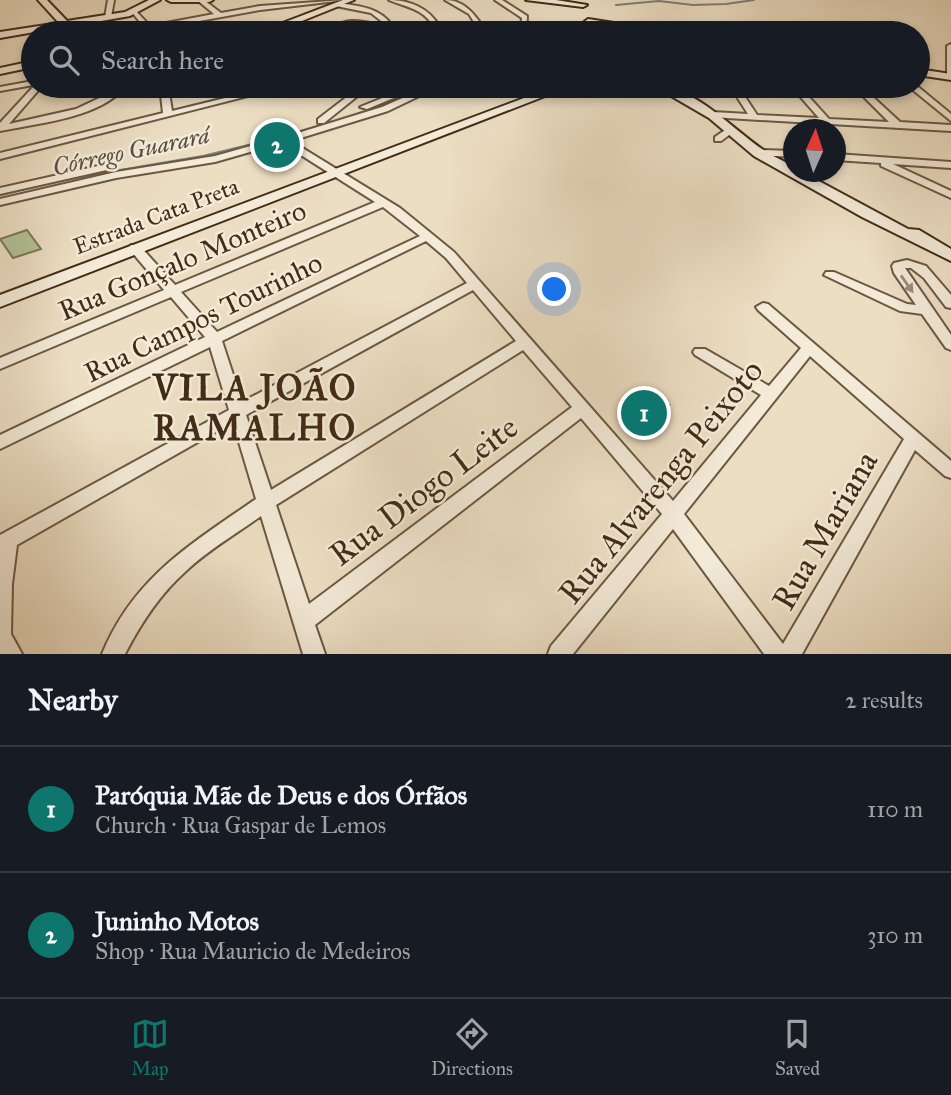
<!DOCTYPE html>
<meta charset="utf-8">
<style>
body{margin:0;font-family:"IM FELL Great Primer",serif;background:#242831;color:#f1f3f6}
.compass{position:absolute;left:783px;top:119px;width:63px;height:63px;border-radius:50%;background:#171b24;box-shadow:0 4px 10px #0003;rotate:3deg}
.you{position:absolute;left:555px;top:290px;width:24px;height:24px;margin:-18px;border:5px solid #fff;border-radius:50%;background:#1a73e8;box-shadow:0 0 0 10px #1a73e833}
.badge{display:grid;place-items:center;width:46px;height:46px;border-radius:50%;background:#0f766e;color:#fff;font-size:23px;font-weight:700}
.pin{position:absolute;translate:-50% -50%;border:4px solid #fff;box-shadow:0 2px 7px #0006}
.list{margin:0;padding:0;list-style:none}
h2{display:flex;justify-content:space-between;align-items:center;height:91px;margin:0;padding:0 28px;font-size:30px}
h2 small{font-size:23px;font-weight:400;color:#9ea1a6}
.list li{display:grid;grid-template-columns:46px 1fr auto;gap:21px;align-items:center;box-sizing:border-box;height:126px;padding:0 28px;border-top:2px solid #363941}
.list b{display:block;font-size:26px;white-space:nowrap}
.list p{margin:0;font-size:23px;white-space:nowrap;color:#9ea1a6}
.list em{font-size:23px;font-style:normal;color:#9ea1a6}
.icon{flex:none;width:38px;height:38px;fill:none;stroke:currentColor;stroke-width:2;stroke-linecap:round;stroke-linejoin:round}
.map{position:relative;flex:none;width:951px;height:654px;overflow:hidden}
.search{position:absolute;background:#171b24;box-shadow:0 4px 10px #0003;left:21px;right:21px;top:21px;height:77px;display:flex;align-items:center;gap:18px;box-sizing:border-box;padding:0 24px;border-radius:38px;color:#9ea1a6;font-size:26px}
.sheet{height:343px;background:#171b24}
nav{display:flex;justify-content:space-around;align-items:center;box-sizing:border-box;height:98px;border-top:2px solid #363941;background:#171b24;font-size:19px;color:#9ea1a6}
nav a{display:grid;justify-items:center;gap:4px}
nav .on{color:#0f766e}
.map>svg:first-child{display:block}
</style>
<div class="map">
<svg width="951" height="654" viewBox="0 0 951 654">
<rect width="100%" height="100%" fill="#ecdec3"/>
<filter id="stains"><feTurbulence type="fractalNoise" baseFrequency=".00286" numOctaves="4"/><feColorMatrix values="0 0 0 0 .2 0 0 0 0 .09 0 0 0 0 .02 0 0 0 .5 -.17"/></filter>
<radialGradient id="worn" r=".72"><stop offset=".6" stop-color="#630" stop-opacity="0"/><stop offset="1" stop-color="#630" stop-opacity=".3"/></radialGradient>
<path fill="#b3c297" stroke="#7a7756" stroke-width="2" d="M 27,230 L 41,249 L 13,258 L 0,239 Z"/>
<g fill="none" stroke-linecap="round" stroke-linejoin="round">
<path stroke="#79817b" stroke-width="2" d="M 616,5 L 659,1 L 693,5 L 726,4 L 754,0"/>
<path stroke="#79817b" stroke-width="2.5" d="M 347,118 L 412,94
M 288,135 L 323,125
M 63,180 L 204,156 L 269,140
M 0,195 L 39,185"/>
</g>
<path fill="#ddaa92" stroke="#422c16" stroke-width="2" d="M 649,393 L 669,405 L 640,432 L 620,421 Z"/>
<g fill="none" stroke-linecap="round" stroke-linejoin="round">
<defs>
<path id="street" d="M 108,0 L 114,0 L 111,17 L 108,19 L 105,17 Z
M 197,0 L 204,0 L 221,13 L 260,6 L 345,0 L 260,10 L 133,33 L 120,33 L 144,27 L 131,11 L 134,9 L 150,26 L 214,14 Z
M 389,0 C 409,0 429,8 439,26 L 434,33 L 428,33 L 433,26 C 423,8 405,7 389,0 Z
M 445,0 C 463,0 474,13 483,27 L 481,33 L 475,33 L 477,27 L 469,14 Z
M 495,0 L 502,0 L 527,16 L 526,33 L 520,33 L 522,18 Z
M 338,3 C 358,6 378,7 391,24 L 383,33 L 377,33 L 380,29 C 365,25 348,19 336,33 L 330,33 C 344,12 365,25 385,24 L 371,13 L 336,6 Z
M 743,27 L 747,27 L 752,33 L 746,33 Z
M 951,44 L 951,79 L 947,77 L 947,46 Z
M 33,81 L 33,85 L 0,91 L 0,87 Z
M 34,86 L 42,86 L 9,124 L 76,109 L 110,93 L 55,88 L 51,86 L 104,87 L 120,92 C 94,118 35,124 0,131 L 0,123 Z
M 160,86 L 168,86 L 172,111 L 274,86 L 287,86 L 0,159 L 0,153 L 163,113 Z
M 213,86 L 221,86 L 215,90 L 211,88 Z
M 361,86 L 370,86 L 324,123 L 318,123 L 318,119 Z
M 412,86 L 423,86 L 367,109 L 360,107 Z
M 430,86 L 440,86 L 388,111 L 291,141 L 400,208 L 454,252 L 673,501 L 761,395 L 695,355 L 693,352 L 695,349 L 705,349 L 769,386 L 801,348 L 758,310 L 756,307 L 763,303 L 768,304 L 951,461 L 951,478 L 945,476 L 915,450 L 802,654 L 764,654 L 673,529 L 573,654 L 548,654 L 551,646 L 662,514 L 581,418 L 315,625 L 325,654 L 303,654 L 261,516 C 236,534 208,550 186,571 C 160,594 141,623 125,654 L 102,654 C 134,577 191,544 256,499 L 233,422 L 17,545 L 12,584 L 11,634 L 22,654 L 0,654 L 0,535 L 229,410 L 210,347 L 0,449 L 0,435 L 205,337 L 171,297 L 0,369 L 0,358 L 164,290 L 131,251 L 129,248 L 131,245 L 139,245 L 175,285 L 375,202 L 282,143 L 215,162 L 116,178 L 0,205 L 0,199 L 116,172 L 215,156 L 276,139 L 270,134 L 272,132 L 278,132 L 285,137 L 382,107 ZM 383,207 L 420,236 L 217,332 L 181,292 ZM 426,241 L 446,258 L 467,283 L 242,402 L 222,341 ZM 473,290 L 516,341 L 271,490 L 246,415 ZM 523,350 L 572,407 L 309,604 L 276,505 ZM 810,356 L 904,439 L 783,644 L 684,514 Z
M 730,86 L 738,86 L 757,115 L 819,118 L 791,86 L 799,86 L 829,119 L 889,122 L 853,86 L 861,86 L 900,122 L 951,125 L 951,131 L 710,117 L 709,115 L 713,112 L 748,114 Z
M 908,86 L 917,86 L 951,114 L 951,121 Z
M 728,128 L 736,130 L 721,141 L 715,141 L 715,137 Z
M 759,150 L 794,151 L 794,157 L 756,155 L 756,151 Z
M 836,154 L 951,162 L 951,168 L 893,164 L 951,191 L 951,198 L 881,166 L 881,163 L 836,160 Z
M 107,164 L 112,167 L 111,169 L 0,194 L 0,188 Z
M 907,260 L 926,266 L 951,295 L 951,308 L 946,307 L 924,278 L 911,268 L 905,268 L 951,335 L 951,350 L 946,348 L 922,314 L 900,311 L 824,275 L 826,272 L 834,272 L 907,304 L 916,305 L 894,273 L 892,266 L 894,263 Z"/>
<path id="secondary" d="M 38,0 L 47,0 L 67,21 L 125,12 L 149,0 L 160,0 L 130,16 L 72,26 L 75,29 L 70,32 L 63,27 L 0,38 L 0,32 L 59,23 Z
M 167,0 L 213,0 L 209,2 L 171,2 Z
M 343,0 L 354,0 L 277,31 L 243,33 L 272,27 Z
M 526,0 L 556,0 L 587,5 L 583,7 Z
M 588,19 L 660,30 L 665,33 L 644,33 L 585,24 L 584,22 Z
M 33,61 L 33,67 L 0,74 L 0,68 Z
M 918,69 L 951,74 L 951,80 L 918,75 Z
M 556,86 L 571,86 L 0,307 L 0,295 Z
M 654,86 C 693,84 734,131 765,151 C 774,157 784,161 794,167 L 794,172 L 802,172 L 908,229 L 919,230 L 951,249 L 951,261 L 862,217 L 754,156 L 709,118 Z"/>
</defs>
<use href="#street" stroke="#6c5841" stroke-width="4"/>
<use href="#secondary" stroke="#422c16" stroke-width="4"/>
<use href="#street" fill="#f3ead8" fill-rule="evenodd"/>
<use href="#secondary" fill="#f3ead8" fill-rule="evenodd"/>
</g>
<defs><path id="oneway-solid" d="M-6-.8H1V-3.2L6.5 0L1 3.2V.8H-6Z" transform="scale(1.75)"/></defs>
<use fill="#9a8b77" href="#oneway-solid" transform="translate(907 284) rotate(55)"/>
<g text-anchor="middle" stroke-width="5" stroke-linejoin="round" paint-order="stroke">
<g font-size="23" fill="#422c16" stroke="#f3ead8">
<text transform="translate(156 216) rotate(-21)" y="8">Estrada Cata Preta</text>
</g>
<g font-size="24" font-style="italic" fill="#594f40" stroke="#f3ead8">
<text transform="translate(131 151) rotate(-12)" y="8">Córrego Guarará</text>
</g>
<g font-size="28" fill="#422c16" stroke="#f3ead8">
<text transform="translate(182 260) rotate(-23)" y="10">Rua Gonçalo Monteiro</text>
<text transform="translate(203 317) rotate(-26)" y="10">Rua Campos Tourinho</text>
</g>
<g font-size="33" fill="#422c16" stroke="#f3ead8">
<text transform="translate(660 481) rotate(-51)" y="12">Rua Alvarenga Peixoto</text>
<text transform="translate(423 490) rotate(-37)" y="12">Rua Diogo Leite</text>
<text transform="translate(824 530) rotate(-60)" y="12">Rua Mariana</text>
</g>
<g font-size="35" font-weight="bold" letter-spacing="2" fill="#422c16" stroke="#f3ead8">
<text x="255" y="400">VILA JOÃO<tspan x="255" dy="40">RAMALHO</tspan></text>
</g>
</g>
<rect width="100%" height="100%" filter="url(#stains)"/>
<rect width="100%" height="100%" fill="url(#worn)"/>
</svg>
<svg class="compass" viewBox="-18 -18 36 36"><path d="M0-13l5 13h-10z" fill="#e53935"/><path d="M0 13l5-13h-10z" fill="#9ea1a6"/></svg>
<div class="you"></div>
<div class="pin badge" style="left:644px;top:413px">1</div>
<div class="pin badge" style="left:277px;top:145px">2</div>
<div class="search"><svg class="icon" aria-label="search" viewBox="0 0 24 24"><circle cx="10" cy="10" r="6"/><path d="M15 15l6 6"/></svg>Search here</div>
</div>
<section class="sheet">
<h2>Nearby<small>2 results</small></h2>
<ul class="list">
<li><span class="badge">1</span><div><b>Paróquia Mãe de Deus e dos Órfãos</b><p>Church · Rua Gaspar de Lemos</p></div><em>110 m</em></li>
<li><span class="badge">2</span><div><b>Juninho Motos</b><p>Shop · Rua Mauricio de Medeiros</p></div><em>310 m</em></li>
</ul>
</section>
<nav>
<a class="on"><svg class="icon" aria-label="map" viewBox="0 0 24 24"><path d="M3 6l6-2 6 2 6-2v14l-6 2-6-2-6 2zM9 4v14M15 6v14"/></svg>Map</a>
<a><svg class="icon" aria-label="directions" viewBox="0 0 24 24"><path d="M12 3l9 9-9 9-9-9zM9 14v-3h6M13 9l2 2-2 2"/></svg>Directions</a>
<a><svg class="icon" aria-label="saved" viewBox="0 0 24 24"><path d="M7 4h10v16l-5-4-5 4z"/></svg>Saved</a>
</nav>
